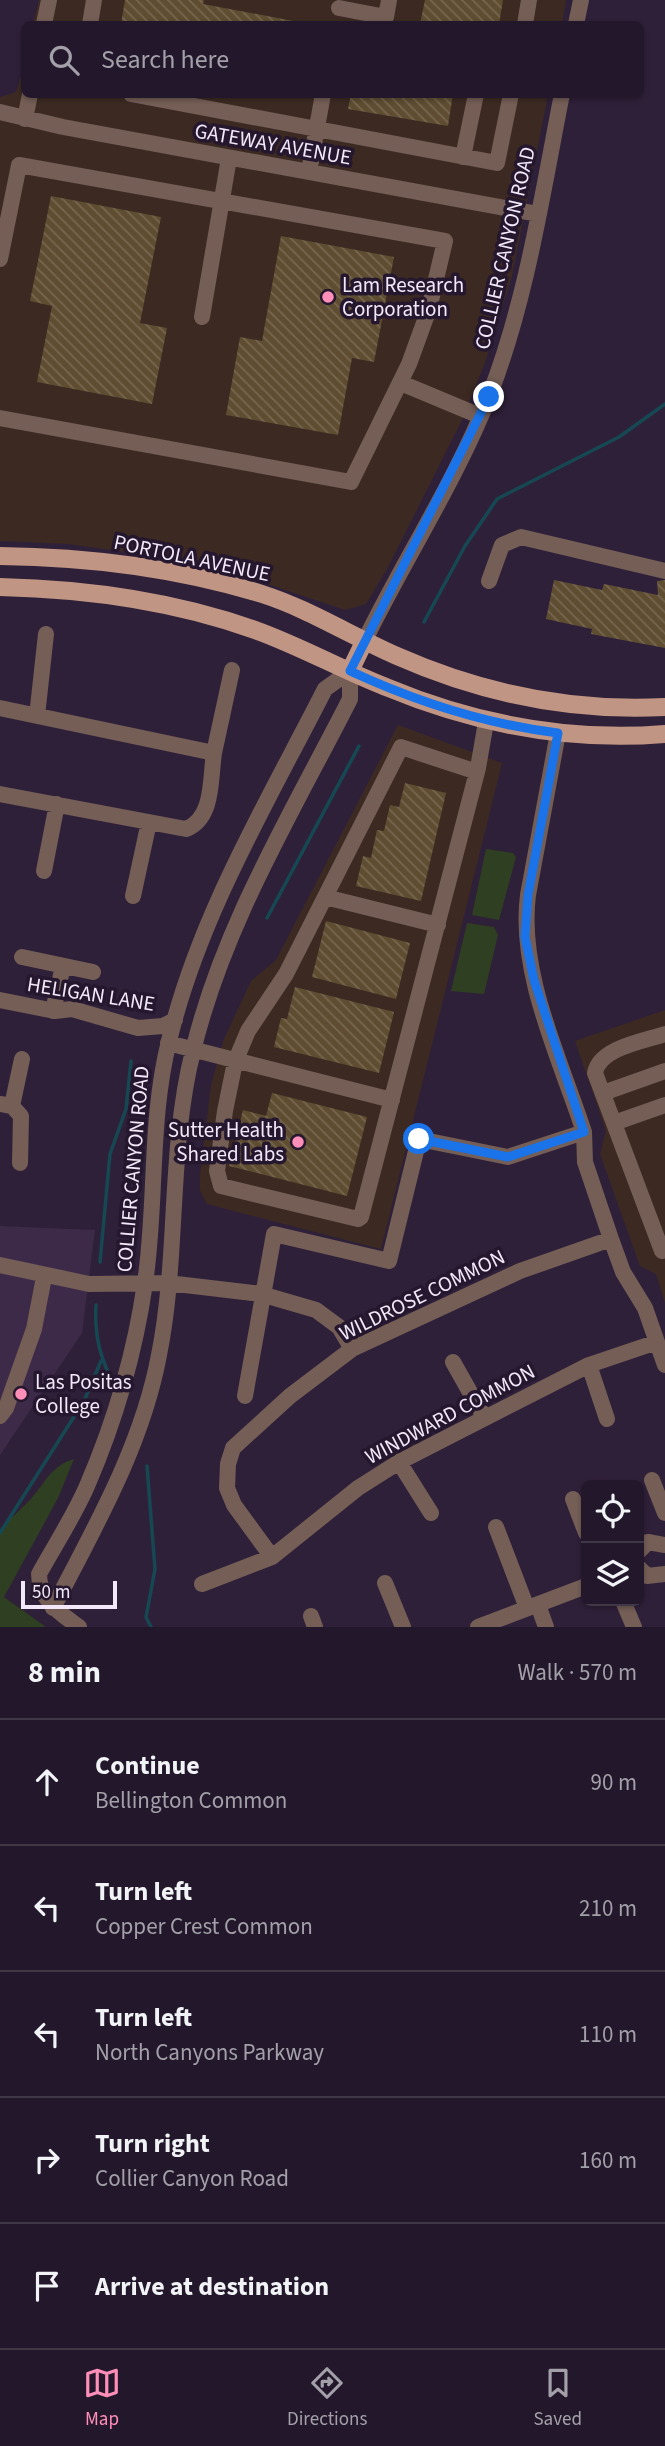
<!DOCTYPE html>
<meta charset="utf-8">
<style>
body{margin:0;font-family:"Source Sans 3",sans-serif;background:#2b2133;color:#f1f3f6}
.controls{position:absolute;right:21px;bottom:21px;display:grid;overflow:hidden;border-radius:10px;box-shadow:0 2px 5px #0004}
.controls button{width:63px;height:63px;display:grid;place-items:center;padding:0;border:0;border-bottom:2px solid #403747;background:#23182b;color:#f1f3f6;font:35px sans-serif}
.scale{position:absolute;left:21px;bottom:18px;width:96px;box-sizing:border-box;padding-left:7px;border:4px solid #f2e8f9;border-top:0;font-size:19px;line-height:24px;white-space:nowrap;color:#f2e8f9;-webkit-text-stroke:5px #25172e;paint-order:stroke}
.stop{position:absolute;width:21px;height:21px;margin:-16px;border:5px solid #1a73e8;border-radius:50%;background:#fff}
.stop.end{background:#1a73e8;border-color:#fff;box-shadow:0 2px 7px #0008}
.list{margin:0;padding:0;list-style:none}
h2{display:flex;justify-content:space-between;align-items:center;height:91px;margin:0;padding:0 28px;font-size:30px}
h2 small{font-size:23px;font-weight:400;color:#a3a0a9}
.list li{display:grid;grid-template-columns:46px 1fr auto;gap:21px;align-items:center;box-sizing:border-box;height:126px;padding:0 28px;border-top:2px solid #403747}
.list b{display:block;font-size:26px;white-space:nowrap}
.list p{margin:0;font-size:23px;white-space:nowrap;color:#a3a0a9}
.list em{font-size:23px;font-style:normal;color:#a3a0a9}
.icon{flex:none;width:38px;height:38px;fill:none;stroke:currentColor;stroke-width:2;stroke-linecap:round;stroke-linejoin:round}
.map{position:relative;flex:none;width:665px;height:1627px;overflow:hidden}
.search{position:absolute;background:#23182b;box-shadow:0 2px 5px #0004;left:21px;right:21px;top:21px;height:77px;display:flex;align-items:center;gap:18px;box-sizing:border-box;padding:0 24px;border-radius:10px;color:#a3a0a9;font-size:26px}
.sheet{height:721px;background:#23182b}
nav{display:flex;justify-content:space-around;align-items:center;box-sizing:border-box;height:98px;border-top:2px solid #403747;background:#23182b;font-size:19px;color:#a3a0a9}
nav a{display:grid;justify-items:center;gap:4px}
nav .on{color:#ff8eb9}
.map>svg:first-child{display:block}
</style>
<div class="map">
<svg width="665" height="1627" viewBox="0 0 665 1627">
<defs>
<pattern id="building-back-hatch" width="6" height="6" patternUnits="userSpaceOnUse" patternTransform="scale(1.75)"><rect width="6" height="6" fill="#5f4d31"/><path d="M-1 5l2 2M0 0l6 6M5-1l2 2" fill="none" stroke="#766750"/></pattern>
</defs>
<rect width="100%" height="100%" fill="#2f2039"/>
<path fill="#3c2a22" d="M 39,0 L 566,0 L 562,24 L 33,24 Z
M 24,66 L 24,94 L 548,95 L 512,276 L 486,360 L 463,418 L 387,569 L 366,604 L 345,610 L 235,573 L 168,558 L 68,544 L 0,541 L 0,97 L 16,92 Z
M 398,725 L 502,763 L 381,1249 L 207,1204 L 200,1190 L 200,1176 L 211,1085 L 224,1039 L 251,981 L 276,960 Z
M 665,1010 L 665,1303 L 656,1274 L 640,1266 L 600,1154 L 606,1131 L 575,1041 Z"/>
<path fill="#3d2a48" d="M 0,1226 L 95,1230 L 82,1333 L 0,1455 Z"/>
<path fill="#2f3f21" d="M 486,849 L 513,853 L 516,857 L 499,920 L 472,915 Z
M 467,923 L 494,927 L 498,935 L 484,994 L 451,991 Z
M 74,1459 L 58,1498 L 4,1597 L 46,1627 L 0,1627 L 0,1529 C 10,1519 20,1510 29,1501 C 45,1484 50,1466 74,1459 Z"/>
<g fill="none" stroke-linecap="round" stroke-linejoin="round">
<path stroke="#164853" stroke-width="3.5" d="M 424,622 L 465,546 L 497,499 L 619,437 L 665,404
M 267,918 L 359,746
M 100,1262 L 110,1154 L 126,1109 L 131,1061
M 96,1305 C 94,1338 101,1360 116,1389
M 147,1466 L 155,1569 L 146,1617 L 151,1627
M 0,1533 L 84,1401 L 101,1361"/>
</g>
<path fill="url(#building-back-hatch)" d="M 125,0 L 204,0 L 203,4 L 309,24 L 121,24 Z
M 425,0 L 503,0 L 499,24 L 420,24 Z
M 351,94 L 453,94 L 448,126 L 348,109 Z
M 51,196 L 161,217 L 140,323 L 167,328 L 152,404 L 37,382 L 52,306 L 30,301 Z
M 281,236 L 394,257 L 374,362 L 352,358 L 338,435 L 226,415 L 240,337 L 262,341 Z
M 554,580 L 602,590 L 604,584 L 658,595 L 657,581 L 665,580 L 665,648 L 591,634 L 592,629 L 546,619 Z
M 405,783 L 446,793 L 421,901 L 356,886 L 363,856 L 371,858 L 377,830 L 384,831 L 390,805 L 399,807 Z
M 326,921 L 410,943 L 396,999 L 312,977 Z
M 295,987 L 394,1012 L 379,1073 L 274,1047 L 281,1018 L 287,1019 Z
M 272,1093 L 367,1117 L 347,1196 L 229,1166 L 243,1110 L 266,1116 Z"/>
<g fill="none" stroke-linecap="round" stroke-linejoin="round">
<path stroke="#745e56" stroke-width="16" d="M 339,8 L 386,17 L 389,0
M 44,24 L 49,0
M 90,24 L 94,0
M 525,24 L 529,0
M 576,24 L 581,0
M 131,94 L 497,163 L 511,94
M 0,112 L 63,127 L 538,214
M 25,119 L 30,94
M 463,157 L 476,94
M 309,172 L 323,94
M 0,259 L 19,165 L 445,241 L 429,309 L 409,364 L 351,482 L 0,418
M 202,317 L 229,158
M 401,383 L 480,416
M 489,581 L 502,545 L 521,537 L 665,571
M 365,640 C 405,558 457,479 490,394 C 527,298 542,195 562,94
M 0,708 L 214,753 C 210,779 214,818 186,829 L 0,794
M 37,716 L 46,634
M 558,733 L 528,895 C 518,973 560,1058 584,1132 L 585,1162 L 611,1239 L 623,1272 L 645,1308 L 665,1365
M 214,753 L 232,670
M 477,772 L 401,747 L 286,974 L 248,1031 L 235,1062 L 225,1111 L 217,1171 L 221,1186 L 358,1219 L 361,1217 L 477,772 L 478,768 L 486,722
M 44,871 L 57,804
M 133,896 L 149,822
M 325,897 L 438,925
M 22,957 L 93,972
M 0,1000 L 55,1011 L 72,1009 L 138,1028 L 163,1026 L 175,1020
M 53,1011 L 63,966
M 168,1043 L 392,1100
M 603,1093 L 665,1071
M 0,1104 L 12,1106 L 21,1116 L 20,1163
M 12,1106 L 22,1059
M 614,1123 L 665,1105
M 662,1251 L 595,1073 C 599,1048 644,1041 665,1034
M 0,1265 L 89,1284 L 168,1283 L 261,1294 L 316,1310 L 339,1327 L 352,1349
M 453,1362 L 484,1417
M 589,1365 L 607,1419
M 245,1396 L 274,1234 L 389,1261 L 419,1139 L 508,1157 L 584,1132
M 0,1416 L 6,1408 L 34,1329 L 44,1277
M 399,1462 L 431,1513
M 652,1480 L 665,1513
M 573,1499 L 586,1533
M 496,1527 L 527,1608
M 639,1551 L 648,1542 L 665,1545
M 272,1557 L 234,1505 L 227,1488 L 228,1464 L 233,1448 L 290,1396 L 352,1349 L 520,1271 L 611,1239
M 639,1568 L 647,1576 L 665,1574
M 385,1583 L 403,1627
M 202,1584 L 272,1557 L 358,1488 L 399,1462 L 589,1365 L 657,1342
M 623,1601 L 634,1627
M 538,1605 L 546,1627
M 53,1608 C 95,1527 142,1446 159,1355 C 179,1255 168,1150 193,1051 C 223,926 292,813 350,699 L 350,671
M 311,1616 L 315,1627
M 79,1627 C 60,1613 39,1600 39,1574 C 55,1545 74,1516 87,1486 C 115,1421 135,1353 145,1283 C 157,1203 149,1121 169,1041 C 199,916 267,803 325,689 L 350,671
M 478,1627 L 586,1586"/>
<path stroke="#c19583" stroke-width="18" d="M 0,556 C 88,557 177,568 262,594 C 309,609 351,636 397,656 C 483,694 570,712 665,707
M 0,587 C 85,589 174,601 255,630 C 300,646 342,670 386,687 C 475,724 568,742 665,734
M 350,671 L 365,640"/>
</g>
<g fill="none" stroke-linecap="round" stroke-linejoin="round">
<path stroke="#1a73e8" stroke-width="9" d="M 419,1139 L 508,1157 L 584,1132 L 534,980 L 525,937 L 528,895 L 558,733 C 484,724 417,702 350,671 L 489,397"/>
</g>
<g fill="#ff8eb9" stroke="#25172e" stroke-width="2.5">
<circle cx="328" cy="297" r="7"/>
<circle cx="298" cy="1142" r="7"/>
<circle cx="21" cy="1394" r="7"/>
</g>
<g text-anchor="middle" stroke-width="7" stroke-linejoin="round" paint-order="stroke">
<g font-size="21" fill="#f2e8f9" stroke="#25172e">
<text transform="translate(273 144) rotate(10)" y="7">GATEWAY AVENUE</text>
<text transform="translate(505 248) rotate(-77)" y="7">COLLIER CANYON ROAD</text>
<text transform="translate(192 558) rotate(12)" y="7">PORTOLA AVENUE</text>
<text transform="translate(91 994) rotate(9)" y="7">HELIGAN LANE</text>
<text transform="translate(133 1169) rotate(-85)" y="7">COLLIER CANYON ROAD</text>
<text transform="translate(422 1295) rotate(-26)" y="7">WILDROSE COMMON</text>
<text transform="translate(450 1414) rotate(-28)" y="7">WINDWARD COMMON</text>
</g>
<g font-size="21" fill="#f2e8f9" stroke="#25172e" text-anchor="start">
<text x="342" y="292">Lam Research<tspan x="342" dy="24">Corporation</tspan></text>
<text x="284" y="1137" text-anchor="end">Sutter Health<tspan x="284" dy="24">Shared Labs</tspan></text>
<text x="35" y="1389">Las Positas<tspan x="35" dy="24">College</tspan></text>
</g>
</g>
</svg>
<div class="controls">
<button><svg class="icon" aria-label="locate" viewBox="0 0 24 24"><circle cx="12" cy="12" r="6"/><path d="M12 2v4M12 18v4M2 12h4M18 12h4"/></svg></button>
<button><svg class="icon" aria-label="layers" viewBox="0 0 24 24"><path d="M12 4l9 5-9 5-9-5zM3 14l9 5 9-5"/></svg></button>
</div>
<div class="scale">50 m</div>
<div class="stop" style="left:419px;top:1139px"></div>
<div class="stop end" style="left:489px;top:397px"></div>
<div class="search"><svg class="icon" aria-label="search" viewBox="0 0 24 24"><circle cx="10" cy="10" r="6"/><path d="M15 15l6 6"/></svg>Search here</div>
</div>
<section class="sheet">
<h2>8 min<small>Walk · 570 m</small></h2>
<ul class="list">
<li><svg class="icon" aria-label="ahead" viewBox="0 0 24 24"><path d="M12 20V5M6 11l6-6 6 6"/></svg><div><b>Continue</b><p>Bellington Common</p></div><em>90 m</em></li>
<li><svg class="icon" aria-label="left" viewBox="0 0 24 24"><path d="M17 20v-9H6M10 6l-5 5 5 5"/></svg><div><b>Turn left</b><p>Copper Crest Common</p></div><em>210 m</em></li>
<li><svg class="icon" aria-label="left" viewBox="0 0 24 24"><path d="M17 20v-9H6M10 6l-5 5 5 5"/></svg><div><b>Turn left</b><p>North Canyons Parkway</p></div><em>110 m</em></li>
<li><svg class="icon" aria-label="right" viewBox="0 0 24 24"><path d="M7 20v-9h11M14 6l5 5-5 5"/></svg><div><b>Turn right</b><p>Collier Canyon Road</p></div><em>160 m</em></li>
<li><svg class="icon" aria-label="arrive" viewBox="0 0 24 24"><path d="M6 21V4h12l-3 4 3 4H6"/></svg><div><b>Arrive at destination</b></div></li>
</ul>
</section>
<nav>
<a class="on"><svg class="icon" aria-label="map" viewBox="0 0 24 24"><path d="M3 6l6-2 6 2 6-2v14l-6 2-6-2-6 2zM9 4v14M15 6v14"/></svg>Map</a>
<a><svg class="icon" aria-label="directions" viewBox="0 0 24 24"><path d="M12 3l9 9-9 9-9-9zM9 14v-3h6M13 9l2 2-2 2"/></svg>Directions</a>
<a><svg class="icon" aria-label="saved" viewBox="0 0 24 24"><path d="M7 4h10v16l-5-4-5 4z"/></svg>Saved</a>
</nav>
